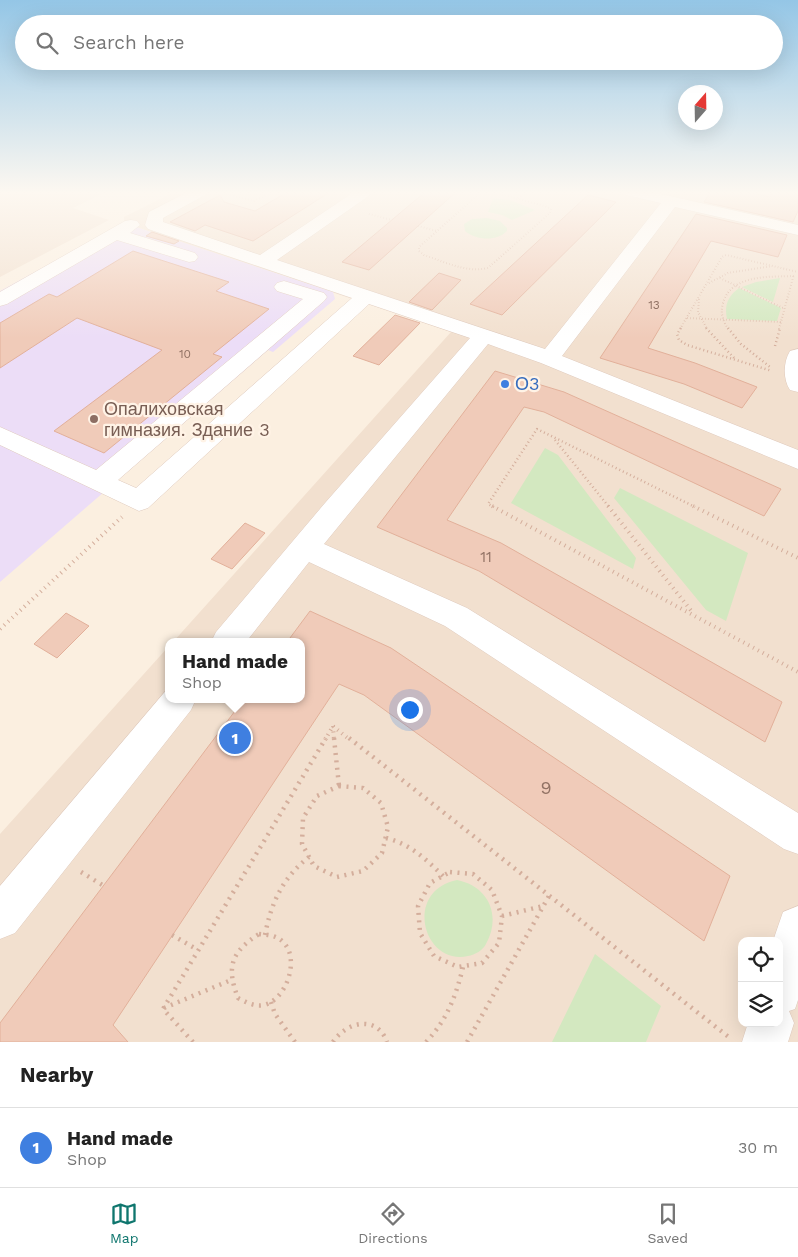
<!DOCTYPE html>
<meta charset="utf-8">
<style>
body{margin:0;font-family:"Work Sans",sans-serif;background:#f6f6f6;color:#222}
.controls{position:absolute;right:15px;bottom:15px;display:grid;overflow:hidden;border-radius:10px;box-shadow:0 5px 20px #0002}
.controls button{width:45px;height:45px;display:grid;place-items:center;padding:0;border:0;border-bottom:1px solid #e0e0e0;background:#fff;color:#222;font:25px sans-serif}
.compass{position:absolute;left:678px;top:85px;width:45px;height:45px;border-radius:50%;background:#fff;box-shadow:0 5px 20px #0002;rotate:20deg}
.you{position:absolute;left:409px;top:709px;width:18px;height:18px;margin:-12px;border:4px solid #fff;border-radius:50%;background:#1a73e8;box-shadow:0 0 0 8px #1a73e833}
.badge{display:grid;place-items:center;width:32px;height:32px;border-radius:50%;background:#0f766e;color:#fff;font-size:16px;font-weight:700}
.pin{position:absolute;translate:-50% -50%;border:2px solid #fff;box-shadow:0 1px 5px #0006}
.popup{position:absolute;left:165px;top:638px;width:140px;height:65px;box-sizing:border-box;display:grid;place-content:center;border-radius:10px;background:#fff;filter:drop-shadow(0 1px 4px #0005);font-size:16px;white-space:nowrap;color:#767676}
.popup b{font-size:19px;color:#222}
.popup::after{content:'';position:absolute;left:50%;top:100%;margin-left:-10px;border:10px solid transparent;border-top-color:#fff}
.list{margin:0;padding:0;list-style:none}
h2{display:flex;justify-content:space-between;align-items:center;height:65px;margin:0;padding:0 20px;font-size:21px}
h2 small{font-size:16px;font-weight:400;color:#767676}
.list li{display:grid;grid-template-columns:32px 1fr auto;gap:15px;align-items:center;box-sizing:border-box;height:80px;padding:0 20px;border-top:1px solid #e0e0e0}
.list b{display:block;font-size:19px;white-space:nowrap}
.list p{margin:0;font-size:16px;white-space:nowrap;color:#767676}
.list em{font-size:16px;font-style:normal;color:#767676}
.icon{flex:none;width:28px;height:28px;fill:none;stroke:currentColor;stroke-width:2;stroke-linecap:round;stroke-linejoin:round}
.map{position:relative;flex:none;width:798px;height:1042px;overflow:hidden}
.search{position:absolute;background:#fff;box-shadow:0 5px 20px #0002;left:15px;right:15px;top:15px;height:55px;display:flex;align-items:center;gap:12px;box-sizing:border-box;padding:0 18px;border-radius:28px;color:#767676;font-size:19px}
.sheet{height:145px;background:#fff}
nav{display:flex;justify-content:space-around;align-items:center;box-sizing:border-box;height:70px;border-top:1px solid #e0e0e0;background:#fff;font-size:14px;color:#767676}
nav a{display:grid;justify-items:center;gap:2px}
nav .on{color:#0f766e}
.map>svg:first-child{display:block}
</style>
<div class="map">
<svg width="798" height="1042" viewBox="0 0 798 1042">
<rect width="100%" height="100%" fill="#fbefe0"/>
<path fill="#f2e0cf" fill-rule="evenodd" d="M 0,192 L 106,192 L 73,208 L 109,220 L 0,277 Z
M 174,192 L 798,192 L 798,1042 L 0,1042 L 0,834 L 169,646 L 169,699 L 301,699 L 301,642 L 173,642 L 451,332 L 124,223 L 124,217 ZM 742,941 L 779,941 L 779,1023 L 742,1023 Z"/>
<path fill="#ecddf7" d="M 124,223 L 333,292 L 335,299 L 273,352 L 268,350 L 0,582 L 0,291 Z"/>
<path fill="#d3e8c0" d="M 493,198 L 510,200 L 535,210 L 512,220 L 502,215 L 488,212 Z
M 487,218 L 500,221 L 507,228 L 507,231 C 496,242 476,240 465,231 L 464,224 L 472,219 Z
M 780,278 L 773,302 L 742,287 L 756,282 Z
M 739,288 L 781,308 L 777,321 L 727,319 C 724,305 728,296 739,288 Z
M 545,448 L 558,455 L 636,558 L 633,569 L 511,503 Z
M 620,488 L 748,553 L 726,621 L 706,610 L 614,498 Z
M 457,880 C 488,886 502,915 486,944 C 483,950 475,955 468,956 C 423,966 403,891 457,880 Z
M 595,954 L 661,1006 L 646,1042 L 552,1042 Z"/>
<path fill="#f0cbb9" stroke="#e2b09a" d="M 287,192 L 330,192 L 253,241 L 205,225 L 195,231 L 170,222 L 220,195 L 224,202 L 255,211 Z
M 425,192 L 456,192 L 369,270 L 342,262 Z
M 710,192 L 747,192 L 770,197 L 773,192 L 798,192 L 798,211 L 793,222 L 704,202 Z
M 588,195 L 616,202 L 502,315 L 470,304 Z
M 696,214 L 787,235 L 778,257 L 711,241 L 648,348 L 695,363 L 757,387 L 742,408 L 684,384 L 600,358 Z
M 152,232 L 179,241 L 174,244 L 146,236 Z
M 133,251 L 229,282 L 216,291 L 269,309 L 213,354 L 222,357 L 104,453 L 54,431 L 162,350 L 77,318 L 0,368 L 0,323 L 49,294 L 57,297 Z
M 439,273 L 461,280 L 432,310 L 409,302 Z
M 395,315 L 420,323 L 379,365 L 353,356 Z
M 495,371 L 564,392 L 781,489 L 764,516 L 544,412 L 524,407 L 447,520 L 501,543 L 782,702 L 765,742 L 479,571 L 377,527 Z
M 245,523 L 265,533 L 232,569 L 211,559 Z
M 310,611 L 391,648 L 730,876 L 704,941 L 364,695 L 339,684 L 113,1025 L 128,1042 L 0,1042 L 0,1023 L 244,699 L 301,699 L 301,642 L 287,642 Z
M 66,613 L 89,626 L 57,658 L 34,644 Z"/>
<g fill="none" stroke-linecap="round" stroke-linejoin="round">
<defs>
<path id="minor" d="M 188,192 L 207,192 L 205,195 L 163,218 L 163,222 L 260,255 L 354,192 L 372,192 L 370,195 L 277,260 L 545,349 L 661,203 L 626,195 L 624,192 L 652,192 L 798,225 L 798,235 L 675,207 L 562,356 L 798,450 L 798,469 L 541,363 L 488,344 L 324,544 L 467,608 L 798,813 L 798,854 L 784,849 L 445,626 L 309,562 L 246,642 L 211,642 L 216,632 L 325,503 L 470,338 L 369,304 L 148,508 L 139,511 L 0,445 L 0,427 L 96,470 L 303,299 L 277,291 L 274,287 L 277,283 L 284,281 L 324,293 L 327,297 L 324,301 L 118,480 L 136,488 L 352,298 L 148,229 L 145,225 L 149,212 Z
M 131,220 L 137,221 L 140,225 L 130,233 L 195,253 L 198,257 L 195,261 L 189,262 L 117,240 L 7,304 L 0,306 L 0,292 L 125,221 Z
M 798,349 L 798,392 L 790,390 C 783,380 783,362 790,351 Z
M 169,687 L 169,699 L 196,699 L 191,710 L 15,933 L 0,939 L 0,886 Z
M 798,906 L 798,1000 L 795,1009 L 789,1011 L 794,1023 L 788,1042 L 742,1042 L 748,1023 L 779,1023 L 779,941 L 773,941 L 783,912 Z"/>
</defs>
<use href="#minor" stroke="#dfcabd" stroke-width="1"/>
<path stroke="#d4ae9c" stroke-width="2" stroke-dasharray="0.5 2.5" stroke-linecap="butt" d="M 219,192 L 254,201 L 273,192
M 481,192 L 419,247 L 419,251 L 424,255 C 445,262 466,273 488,268 L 550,213 L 551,209 L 545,206 L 492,192
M 518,198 L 525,193
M 369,214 L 392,220
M 418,226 L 437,231
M 720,278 L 785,309
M 709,283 L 728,273 L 772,266
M 699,299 L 698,312 L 707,329
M 687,318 L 782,322
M 680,329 L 722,257 L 726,255 L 798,272
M 728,329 C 723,321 720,313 723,303 C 731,274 770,277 794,276
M 779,329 L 794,274"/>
<path stroke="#d4ae9c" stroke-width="2.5" stroke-dasharray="1 3" stroke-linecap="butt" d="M 681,328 L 677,334 L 679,340 L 687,345 L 772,371
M 706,328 L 735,359
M 728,328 L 741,344 L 770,367
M 775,346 L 780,328
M 555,440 L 609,507
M 494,507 L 488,504 L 537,429 L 695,507"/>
<path stroke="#d4ae9c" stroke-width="4" stroke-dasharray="1 4.5" stroke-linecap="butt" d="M 492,506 L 798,672
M 608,506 L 693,613
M 693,506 L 798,558
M 0,629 L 122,517
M 333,726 L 334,740
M 325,740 L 333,726 L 350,740"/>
<path stroke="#d4ae9c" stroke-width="4.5" stroke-dasharray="2 5.5" stroke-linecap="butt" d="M 334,738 L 339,786
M 349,738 L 730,1038
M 339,786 L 363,788 L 381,803 L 388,827 L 382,853 L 363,871 L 337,877 L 314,866 L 302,844 L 303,818 L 317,796 Z
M 386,838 C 410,844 426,859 443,876
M 81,872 L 104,886
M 450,872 L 473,874 L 492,890 L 502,916 L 499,943 L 482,963 L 458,967 L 434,956 L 420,933 L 418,906 L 430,883 Z
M 502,916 L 543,906
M 259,934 C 268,935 277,935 284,943 C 300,960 286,1000 264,1005 C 254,1007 246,1002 238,998 C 226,967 231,952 259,934 Z
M 172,935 L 198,950
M 265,935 C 271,903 283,877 309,857
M 271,1002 L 275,1014 L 295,1042
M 164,1008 L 231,980
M 193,1042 L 163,1009 L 326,738
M 333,1042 C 346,1022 377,1014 387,1042
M 426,1042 C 447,1020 456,996 463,967
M 467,1042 L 549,896"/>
<use href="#minor" fill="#fff" fill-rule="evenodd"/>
</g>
<linearGradient id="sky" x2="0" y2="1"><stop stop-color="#94c6e6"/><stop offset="0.57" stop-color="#fdf8f1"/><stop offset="1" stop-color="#fdf8f1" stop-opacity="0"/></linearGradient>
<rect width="798" height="338" fill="url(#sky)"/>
<circle fill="#3f7fe0" stroke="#fff3e6" stroke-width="2" cx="505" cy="384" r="5"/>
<circle fill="#8d6e63" stroke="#fff3e6" stroke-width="2" cx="94" cy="419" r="5"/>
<g text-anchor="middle" stroke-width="4.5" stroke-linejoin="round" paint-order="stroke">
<g font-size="12" fill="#917264">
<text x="654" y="309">13</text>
<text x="185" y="358">10</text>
</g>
<g font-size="15" fill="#917264">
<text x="486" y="562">11</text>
</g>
<g font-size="18" fill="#366cbe" stroke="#fff3e6" text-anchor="start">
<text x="515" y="390">О3</text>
</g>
<g font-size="18" fill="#785e54" stroke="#fff3e6" text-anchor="start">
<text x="104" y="415">Опалиховская<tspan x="104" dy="21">гимназия. Здание 3</tspan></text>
</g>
<g font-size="18" fill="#917264">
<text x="546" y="794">9</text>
</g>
</g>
</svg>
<div class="controls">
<button><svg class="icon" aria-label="locate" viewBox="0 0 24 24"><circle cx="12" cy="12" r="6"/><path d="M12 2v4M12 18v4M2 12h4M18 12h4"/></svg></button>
<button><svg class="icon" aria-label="layers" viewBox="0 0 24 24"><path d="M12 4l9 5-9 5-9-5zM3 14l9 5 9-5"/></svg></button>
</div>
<svg class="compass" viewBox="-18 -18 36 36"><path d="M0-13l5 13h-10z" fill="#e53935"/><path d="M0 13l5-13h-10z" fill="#767676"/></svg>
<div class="you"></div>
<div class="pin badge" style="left:235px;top:738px;background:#3f7fe0">1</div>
<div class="popup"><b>Hand made</b>Shop</div>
<div class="search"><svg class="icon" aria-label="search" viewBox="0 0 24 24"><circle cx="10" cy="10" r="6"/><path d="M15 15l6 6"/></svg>Search here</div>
</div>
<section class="sheet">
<h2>Nearby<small></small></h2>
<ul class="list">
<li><span class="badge" style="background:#3f7fe0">1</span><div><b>Hand made</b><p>Shop</p></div><em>30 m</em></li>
</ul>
</section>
<nav>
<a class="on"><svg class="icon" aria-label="map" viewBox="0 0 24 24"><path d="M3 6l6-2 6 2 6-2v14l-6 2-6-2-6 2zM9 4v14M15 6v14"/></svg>Map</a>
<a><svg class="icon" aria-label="directions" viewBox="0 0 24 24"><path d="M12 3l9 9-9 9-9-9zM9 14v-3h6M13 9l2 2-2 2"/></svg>Directions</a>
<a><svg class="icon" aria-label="saved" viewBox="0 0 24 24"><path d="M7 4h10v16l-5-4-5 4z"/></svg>Saved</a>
</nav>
